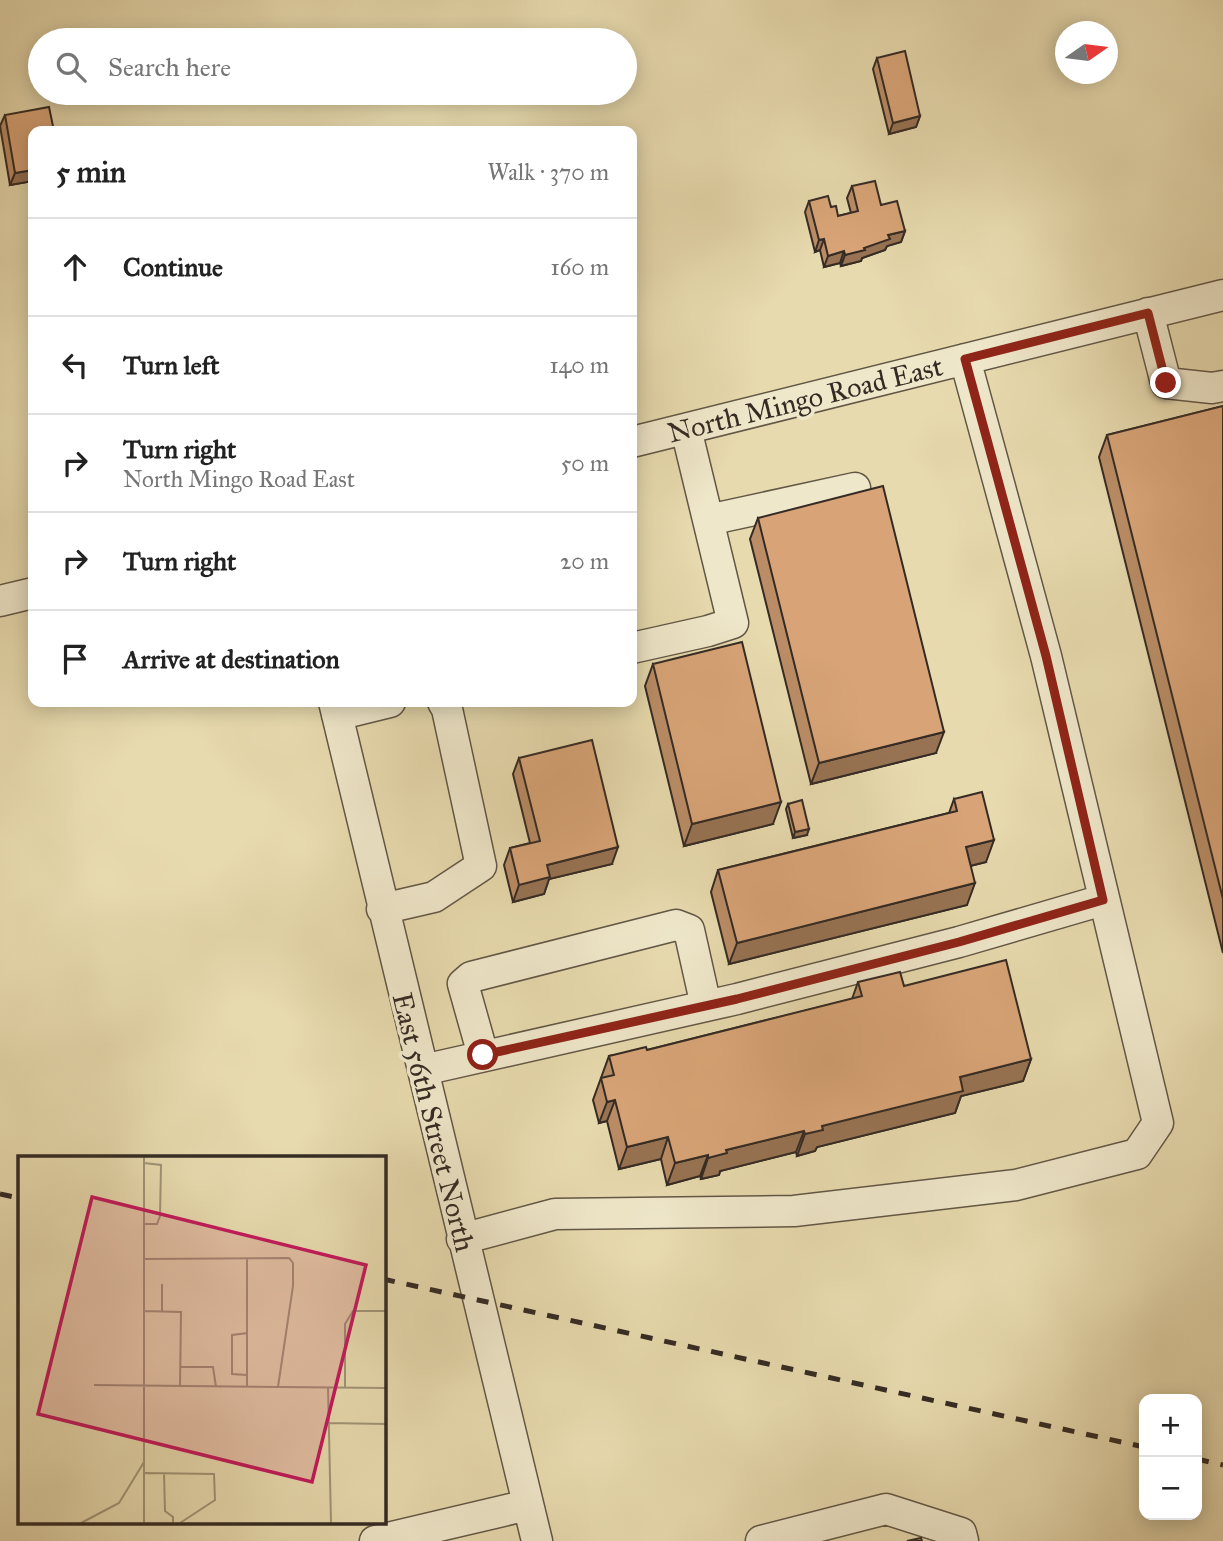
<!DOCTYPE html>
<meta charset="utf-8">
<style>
body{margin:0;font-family:"IM FELL Great Primer",serif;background:#f6f6f6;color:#222}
.controls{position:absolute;right:21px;bottom:21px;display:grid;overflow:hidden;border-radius:14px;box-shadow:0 4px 18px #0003}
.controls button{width:63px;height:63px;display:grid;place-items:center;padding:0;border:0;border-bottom:2px solid #e0e0e0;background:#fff;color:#222;font:35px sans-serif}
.compass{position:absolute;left:1055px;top:21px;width:63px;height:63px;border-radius:50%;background:#fff;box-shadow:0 4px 18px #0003;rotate:76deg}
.stop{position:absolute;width:21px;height:21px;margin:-16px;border:5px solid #8f2418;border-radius:50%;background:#fff}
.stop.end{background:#8f2418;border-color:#fff;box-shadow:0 2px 7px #0008}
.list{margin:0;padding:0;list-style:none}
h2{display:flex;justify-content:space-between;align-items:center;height:91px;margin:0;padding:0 28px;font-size:30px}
h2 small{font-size:23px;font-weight:400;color:#767676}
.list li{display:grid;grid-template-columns:46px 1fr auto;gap:21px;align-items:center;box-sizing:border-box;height:98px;padding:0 28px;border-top:2px solid #e0e0e0}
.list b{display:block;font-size:26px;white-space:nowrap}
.list p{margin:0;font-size:23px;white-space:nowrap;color:#767676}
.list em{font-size:23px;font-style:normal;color:#767676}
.icon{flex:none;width:38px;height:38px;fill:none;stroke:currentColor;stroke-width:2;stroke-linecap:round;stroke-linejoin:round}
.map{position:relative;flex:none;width:1223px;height:1541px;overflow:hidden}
.search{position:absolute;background:#fff;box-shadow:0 4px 18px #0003;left:28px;top:28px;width:609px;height:77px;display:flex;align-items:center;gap:18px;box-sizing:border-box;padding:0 24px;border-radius:38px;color:#767676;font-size:26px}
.panel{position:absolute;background:#fff;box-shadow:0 4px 18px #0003;left:28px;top:126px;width:609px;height:581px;border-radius:14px}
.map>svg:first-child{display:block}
</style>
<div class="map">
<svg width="1223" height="1541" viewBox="0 0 1223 1541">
<rect width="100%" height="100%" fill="#e7daae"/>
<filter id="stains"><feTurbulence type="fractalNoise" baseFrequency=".00286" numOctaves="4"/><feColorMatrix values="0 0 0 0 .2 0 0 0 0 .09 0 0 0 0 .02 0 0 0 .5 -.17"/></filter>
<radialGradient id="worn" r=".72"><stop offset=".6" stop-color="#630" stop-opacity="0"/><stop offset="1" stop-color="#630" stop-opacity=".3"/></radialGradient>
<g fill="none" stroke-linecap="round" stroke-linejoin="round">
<defs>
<path id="minor" d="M 1148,313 L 1166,383 L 1212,388 L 1223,386
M 632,442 L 1223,295
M 708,520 L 855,488
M 0,601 L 33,593
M 632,648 L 708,631 L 733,623 L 686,429
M 334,702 L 537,1541
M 337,715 L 390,702
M 382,909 L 434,897 L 481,866 L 447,709 L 443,702
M 483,1055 L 463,984 L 471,977 L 676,925 L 689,930 L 706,1006
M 423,1070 L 737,999 L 959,942 L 1103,900
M 462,1239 L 555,1214 L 794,1211 L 1016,1185 L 1137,1154 L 1158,1123 L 1046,656 L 965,359
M 375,1541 L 528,1505
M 761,1541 L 886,1509 L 961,1533 L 963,1541"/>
</defs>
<use href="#minor" stroke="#625746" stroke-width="33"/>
<use href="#minor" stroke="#efe7ca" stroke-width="30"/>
<path stroke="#352b24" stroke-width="5" stroke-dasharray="12 12" stroke-linecap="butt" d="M 0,1194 L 19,1198
M 383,1279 L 1144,1447
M 1197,1459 L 1223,1465"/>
</g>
<path fill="#ba8d66" stroke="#352b24" stroke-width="2" d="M 877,58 L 920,116 L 916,127 L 889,134 L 873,69 Z
M 5,115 L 33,131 L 33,181 L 10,185 L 0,126 Z
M 852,186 L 881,205 L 905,231 L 901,242 L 887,246 L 885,250 L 862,258 L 861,261 L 841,266 L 840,263 L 824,267 L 820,250 L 815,252 L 805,212 L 809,201 L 831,207 L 838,216 L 851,213 L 847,198 Z
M 1223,406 L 1223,953 L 1099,457 L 1107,435 Z
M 758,518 L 936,753 L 811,784 L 750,539 Z
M 653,664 L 773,824 L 684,846 L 645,686 Z
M 519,758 L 612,864 L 549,879 L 544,894 L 513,902 L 504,865 L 510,848 L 530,843 L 513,774 Z
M 954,799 L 986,862 L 970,866 L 967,905 L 729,964 L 711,892 L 718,870 L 949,813 Z
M 788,804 L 807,835 L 793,838 L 786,809 Z
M 858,982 L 904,986 L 1031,1059 L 1023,1081 L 961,1096 L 955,1113 L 817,1147 L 815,1151 L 797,1156 L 796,1152 L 720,1171 L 719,1175 L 701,1179 L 700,1176 L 667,1185 L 661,1159 L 619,1169 L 607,1121 L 599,1123 L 593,1100 L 609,1056 L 647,1050 L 852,999 Z"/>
<path fill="#977353" stroke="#352b24" stroke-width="2" d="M 920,116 L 916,127 L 889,134 L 893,123 Z
M 33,170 L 33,181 L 10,185 L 15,173 Z
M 905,231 L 901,242 L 887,246 L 885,250 L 862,258 L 861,261 L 841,266 L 845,255 L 864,248 L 888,235 Z
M 824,239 L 820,250 L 815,252 L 819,240 Z
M 844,251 L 840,263 L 824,267 L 828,256 Z
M 944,732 L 936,753 L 811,784 L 819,763 Z
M 781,802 L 773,824 L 684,846 L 692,824 Z
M 809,829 L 807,835 L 793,838 L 795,832 Z
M 994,840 L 986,862 L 958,869 L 966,847 Z
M 618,847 L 612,864 L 549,879 L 544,894 L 513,902 L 519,885 L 547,865 Z
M 975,883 L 967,905 L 729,964 L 737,943 Z
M 1031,1059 L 1023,1081 L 961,1096 L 955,1113 L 817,1147 L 815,1151 L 797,1156 L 805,1134 L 822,1126 L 960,1077 Z
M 615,1100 L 607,1121 L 599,1123 L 607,1102 Z
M 804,1131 L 796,1152 L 720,1171 L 719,1175 L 701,1179 L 708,1158 L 726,1150 Z
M 668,1137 L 661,1159 L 619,1169 L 627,1147 Z
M 708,1155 L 700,1176 L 667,1185 L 675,1163 Z"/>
<path fill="#d8a477" stroke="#352b24" stroke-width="2" d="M 905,51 L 920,116 L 893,123 L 877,58 Z
M 49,107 L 54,131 L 33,131 L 33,170 L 15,173 L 5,115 Z
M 875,181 L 881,205 L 897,201 L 905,231 L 888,235 L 890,239 L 864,248 L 865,250 L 845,255 L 844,251 L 828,256 L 824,239 L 819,240 L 809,201 L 828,196 L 831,207 L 836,206 L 838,216 L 858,211 L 852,186 Z
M 1223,406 L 1223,899 L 1107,435 Z
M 883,486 L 944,732 L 819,763 L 758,518 Z
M 742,642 L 781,802 L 692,824 L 653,664 Z
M 592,740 L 618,847 L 547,865 L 550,877 L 519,885 L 510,848 L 540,841 L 519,758 Z
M 982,792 L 994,840 L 966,847 L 975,883 L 737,943 L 718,870 L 957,811 L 954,799 Z
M 802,800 L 809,829 L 795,832 L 788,804 Z
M 1006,960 L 1031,1059 L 960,1077 L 963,1091 L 822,1126 L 823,1130 L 805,1134 L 804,1131 L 726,1150 L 727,1153 L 708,1158 L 708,1155 L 675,1163 L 668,1137 L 627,1147 L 615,1100 L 607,1102 L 601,1078 L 614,1075 L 609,1056 L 646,1047 L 647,1050 L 862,996 L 858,982 L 900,972 L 904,986 Z
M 921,1538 L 922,1541 L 907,1541 Z"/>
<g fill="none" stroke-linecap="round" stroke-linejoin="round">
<path stroke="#8f2418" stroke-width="9" d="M 483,1055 L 737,999 L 959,942 L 1103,900 L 1046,656 L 965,359 L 1148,313 L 1166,383"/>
</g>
<g text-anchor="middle" stroke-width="7" stroke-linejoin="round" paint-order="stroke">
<g font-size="28" fill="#352b24" stroke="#efe7ca">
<text transform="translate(805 399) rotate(-14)" y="10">North Mingo Road East</text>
<text transform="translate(434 1122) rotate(76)" y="10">East 56th Street North</text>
</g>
</g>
<g transform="translate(18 1156)">
<rect width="368" height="368" fill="#e7daae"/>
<path fill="none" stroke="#a09477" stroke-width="2" d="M 126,1 L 126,367M 126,7 L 143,9 L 142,60 L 139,68 L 126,68M 229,102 L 229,231M 126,103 L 271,102 L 275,107 L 275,130 L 260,231M 126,155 L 163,156 L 162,230M 144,155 L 144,128M 162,211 L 195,211 L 198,231M 229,219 L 214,218 L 214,179 L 230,177M 76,229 L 368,232M 310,231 L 313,367M 327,231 L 327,168 L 335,155 L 368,155M 310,267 L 368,268M 127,317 L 196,318 L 197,344 L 162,367M 146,317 L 147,355 L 155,361 L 155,367M 63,367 L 101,347 L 126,306"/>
<path fill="#c2185b" fill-opacity="0.15" stroke="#c2185b" stroke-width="3.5" d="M 74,41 L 348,109 L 294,326 L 20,258 Z"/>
<rect width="368" height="368" fill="none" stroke="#352b24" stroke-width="3.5"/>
</g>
<rect width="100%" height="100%" filter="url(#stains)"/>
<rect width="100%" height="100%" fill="url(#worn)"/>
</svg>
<div class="controls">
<button>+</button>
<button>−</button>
</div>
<svg class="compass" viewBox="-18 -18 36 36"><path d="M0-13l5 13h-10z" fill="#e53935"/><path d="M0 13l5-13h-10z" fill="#767676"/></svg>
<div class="stop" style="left:483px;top:1055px"></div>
<div class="stop end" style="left:1166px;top:383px"></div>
<div class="search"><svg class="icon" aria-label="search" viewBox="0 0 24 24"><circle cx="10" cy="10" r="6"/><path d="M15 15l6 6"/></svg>Search here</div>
<section class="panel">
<h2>5 min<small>Walk · 370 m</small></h2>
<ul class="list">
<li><svg class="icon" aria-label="ahead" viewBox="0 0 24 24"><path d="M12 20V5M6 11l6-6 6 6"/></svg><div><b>Continue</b></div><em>160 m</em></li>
<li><svg class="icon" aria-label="left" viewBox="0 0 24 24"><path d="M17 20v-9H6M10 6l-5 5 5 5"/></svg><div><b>Turn left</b></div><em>140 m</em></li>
<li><svg class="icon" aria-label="right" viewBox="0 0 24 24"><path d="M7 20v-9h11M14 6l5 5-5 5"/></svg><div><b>Turn right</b><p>North Mingo Road East</p></div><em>50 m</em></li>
<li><svg class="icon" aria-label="right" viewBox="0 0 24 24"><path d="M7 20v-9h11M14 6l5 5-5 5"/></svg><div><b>Turn right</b></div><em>20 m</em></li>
<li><svg class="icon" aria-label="arrive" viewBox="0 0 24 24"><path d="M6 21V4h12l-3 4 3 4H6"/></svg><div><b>Arrive at destination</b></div></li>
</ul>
</section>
</div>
